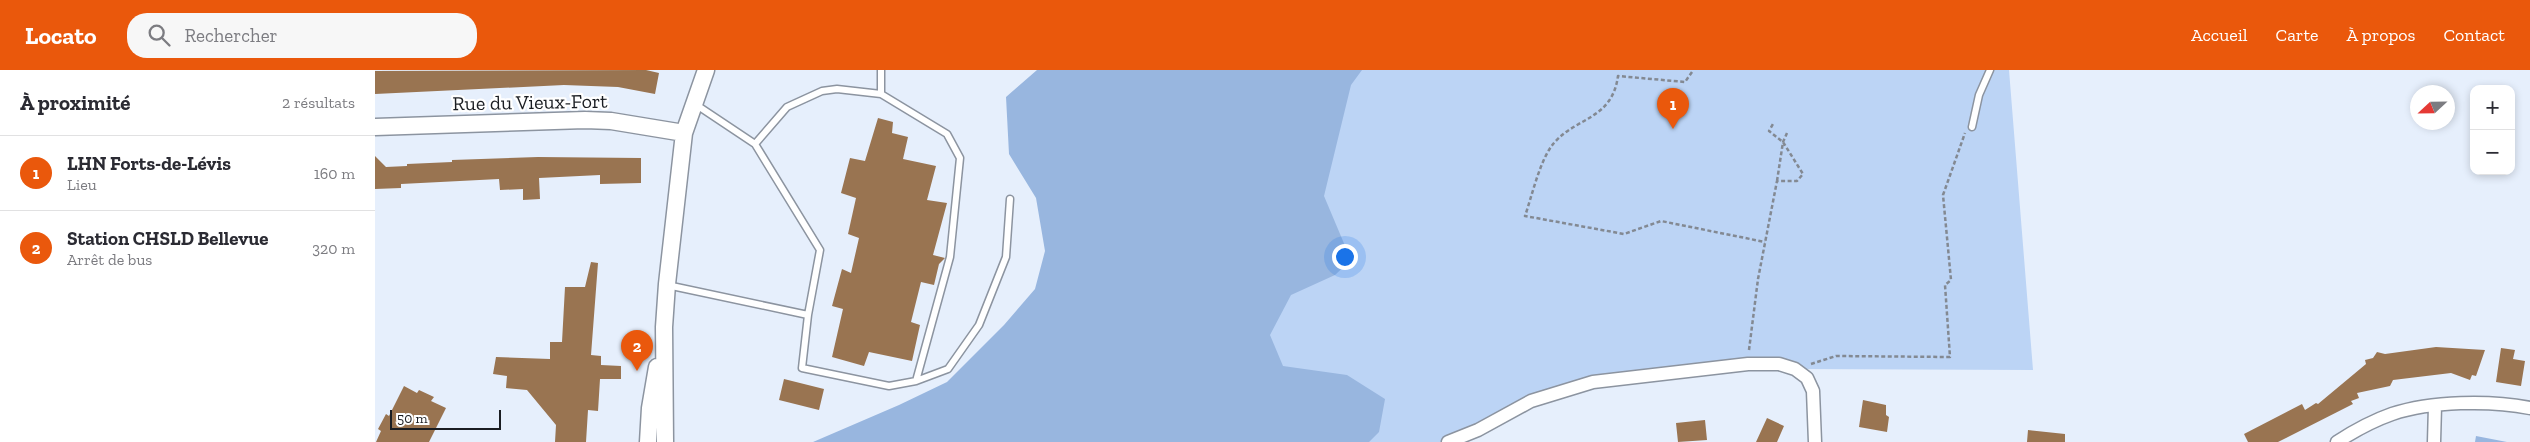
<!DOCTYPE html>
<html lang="fr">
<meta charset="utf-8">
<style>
body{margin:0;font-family:"Zilla Slab",serif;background:#f7f7f7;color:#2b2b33}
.controls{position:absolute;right:15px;top:15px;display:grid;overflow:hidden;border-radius:10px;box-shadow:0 2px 8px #0003}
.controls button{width:45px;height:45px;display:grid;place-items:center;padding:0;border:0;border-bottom:1px solid #e1e1e2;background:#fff;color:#2b2b33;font:25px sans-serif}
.compass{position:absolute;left:2035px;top:15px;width:45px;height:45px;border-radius:50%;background:#fff;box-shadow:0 2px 8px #0003;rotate:248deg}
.scale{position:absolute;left:15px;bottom:12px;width:111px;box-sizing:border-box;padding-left:5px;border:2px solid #1a1d22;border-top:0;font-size:14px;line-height:18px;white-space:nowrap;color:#1a1d22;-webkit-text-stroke:4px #fff;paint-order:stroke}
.you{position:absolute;left:969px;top:186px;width:18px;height:18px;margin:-12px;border:4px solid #fff;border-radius:50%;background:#1a73e8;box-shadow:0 0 0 8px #1a73e833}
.badge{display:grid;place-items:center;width:32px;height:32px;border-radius:50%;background:#ea580c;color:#fff;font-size:16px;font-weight:700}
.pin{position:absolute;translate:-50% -41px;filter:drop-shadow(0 1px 2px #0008)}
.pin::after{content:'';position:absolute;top:26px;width:18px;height:15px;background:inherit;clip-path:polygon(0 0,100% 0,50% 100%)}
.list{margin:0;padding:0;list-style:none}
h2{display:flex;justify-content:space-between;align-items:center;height:65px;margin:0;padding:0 20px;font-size:21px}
h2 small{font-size:16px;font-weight:400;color:#7c7c81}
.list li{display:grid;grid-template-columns:32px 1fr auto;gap:15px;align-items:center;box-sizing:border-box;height:75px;padding:0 20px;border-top:1px solid #e1e1e2}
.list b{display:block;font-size:19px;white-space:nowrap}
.list p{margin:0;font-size:16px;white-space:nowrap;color:#7c7c81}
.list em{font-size:16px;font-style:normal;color:#7c7c81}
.icon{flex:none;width:28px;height:28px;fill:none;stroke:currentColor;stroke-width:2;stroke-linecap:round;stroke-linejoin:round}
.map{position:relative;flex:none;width:2155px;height:372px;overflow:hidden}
header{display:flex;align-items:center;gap:30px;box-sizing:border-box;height:70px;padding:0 25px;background:#ea580c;color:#fff}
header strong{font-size:24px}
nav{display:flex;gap:28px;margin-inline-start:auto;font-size:18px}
.search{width:350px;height:45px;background:#f7f7f7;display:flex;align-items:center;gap:12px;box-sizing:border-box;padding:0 18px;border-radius:20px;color:#7c7c81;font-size:19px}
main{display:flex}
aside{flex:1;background:#fff}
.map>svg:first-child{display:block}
</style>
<header>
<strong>Locato</strong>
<div class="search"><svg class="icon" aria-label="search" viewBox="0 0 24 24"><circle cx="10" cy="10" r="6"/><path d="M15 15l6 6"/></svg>Rechercher</div>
<nav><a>Accueil</a><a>Carte</a><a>À propos</a><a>Contact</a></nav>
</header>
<main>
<aside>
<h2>À proximité<small>2 résultats</small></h2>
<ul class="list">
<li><span class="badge">1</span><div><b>LHN Forts-de-Lévis</b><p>Lieu</p></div><em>160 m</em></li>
<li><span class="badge">2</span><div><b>Station CHSLD Bellevue</b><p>Arrêt de bus</p></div><em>320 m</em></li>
</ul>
</aside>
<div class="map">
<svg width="2155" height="372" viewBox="0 0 2155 372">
<rect width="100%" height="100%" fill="#e6effc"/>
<path fill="#bcd4f5" d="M 972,0 L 1634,0 L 1658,300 L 1420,299 L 1404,294 L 1218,312 L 1073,372 L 540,372 Z"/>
<path fill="#98b6df" d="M 662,0 L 987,0 L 976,15 L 949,126 L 976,190 L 960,205 L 916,225 L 895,265 L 908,296 L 972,305 L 1010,329 L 1004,362 L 994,372 L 438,372 L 524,335 L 572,312 L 629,255 L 660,219 L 670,181 L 661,128 L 634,84 L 631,27 Z
M 2101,366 L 2132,372 L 2100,372 Z"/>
<path fill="#997451" d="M 271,0 L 284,3 L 280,24 L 243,17 L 189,15 L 0,24 L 0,1 Z
M 503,48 L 518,52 L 517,63 L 533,67 L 528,89 L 561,96 L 552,130 L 572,133 L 558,185 L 570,188 L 564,194 L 559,215 L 546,212 L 536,252 L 545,255 L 537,291 L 494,282 L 489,296 L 457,287 L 468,239 L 457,236 L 467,199 L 476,203 L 484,168 L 473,164 L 481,128 L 466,123 L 475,88 L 490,91 Z
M 0,86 L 11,97 L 32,96 L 32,94 L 77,92 L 77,90 L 163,87 L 266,88 L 266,113 L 225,114 L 225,105 L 164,108 L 165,129 L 148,130 L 148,119 L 125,120 L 124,109 L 26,114 L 26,118 L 0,119 Z
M 216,192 L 223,193 L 216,285 L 226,286 L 226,295 L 246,296 L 246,309 L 225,309 L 223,341 L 213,340 L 211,372 L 180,372 L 181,355 L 152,320 L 131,318 L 132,306 L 118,304 L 121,287 L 175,289 L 175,272 L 187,272 L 190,217 L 210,217 Z
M 2061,277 L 2110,280 L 2101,306 L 2097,305 L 2095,310 L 2076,303 L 2018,310 L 2015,316 L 1982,323 L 1984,328 L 1976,331 L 1978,334 L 1903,372 L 1873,372 L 1869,364 L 1927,334 L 1930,340 L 1941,333 L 1943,334 L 1991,294 L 1990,290 L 1998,288 L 2002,282 L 2010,284 Z
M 2126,278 L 2140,280 L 2138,289 L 2150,291 L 2146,316 L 2121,312 Z
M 409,309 L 449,319 L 444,340 L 404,330 Z
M 29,316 L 42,323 L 44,320 L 59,327 L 56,331 L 71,338 L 54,372 L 1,372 L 6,361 L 3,359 L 11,344 L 14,346 Z
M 1488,330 L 1511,335 L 1511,345 L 1514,347 L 1512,362 L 1484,357 Z
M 1392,348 L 1409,356 L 1402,372 L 1381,372 Z
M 1330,350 L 1332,370 L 1303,372 L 1301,353 Z
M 1653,360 L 1690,364 L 1690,372 L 1652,372 Z"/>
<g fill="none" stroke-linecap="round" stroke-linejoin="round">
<defs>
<path id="lane" d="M 506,24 L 506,0
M 320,34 L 380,74 L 445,180 L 433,245 L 427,298 L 514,316 L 541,311 L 573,299 L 604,255 L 631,187 L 635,129
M 1597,57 L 1604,25 L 1615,0
M 380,74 L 412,37 L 447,21 L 462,19 L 506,24 L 572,64 L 585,88 L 575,187 L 541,311
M 292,215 L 433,245"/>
<path id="street" d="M 1073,372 L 1103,360 L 1156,331 L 1218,312 L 1373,294 L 1404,294 L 1420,299 L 1432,308 L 1438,321 L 1440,372
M 1962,372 C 1979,361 1997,351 2017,344 C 2056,331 2115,330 2155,338
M 2059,372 L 2060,336"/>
<path id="secondary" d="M 0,57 L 210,50 L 236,51 L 309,63
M 273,372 L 275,338 L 282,297
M 290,372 L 289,257 L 292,214 L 309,63 L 331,0"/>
</defs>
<use href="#lane" stroke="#8c94a0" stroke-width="9"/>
<use href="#street" stroke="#8c94a0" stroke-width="15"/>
<use href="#secondary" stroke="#8c94a0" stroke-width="19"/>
<path stroke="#838992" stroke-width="2.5" stroke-dasharray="4 2.5" stroke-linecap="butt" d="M 1317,2 L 1310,12 L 1243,6 C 1237,50 1201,47 1179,73 C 1165,89 1157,126 1150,146 L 1249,164 L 1286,151 L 1390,172
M 1402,111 L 1408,72 L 1412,63
M 1374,280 L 1383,209 L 1402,111 L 1422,111 L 1428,104 L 1408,72 L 1394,61 L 1398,54
M 1436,294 L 1461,286 L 1575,287 L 1570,215 L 1576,210 L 1568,125 L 1590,63"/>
<use href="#lane" stroke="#fff" stroke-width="6"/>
<use href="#street" stroke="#fff" stroke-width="12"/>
<use href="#secondary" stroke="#fff" stroke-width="16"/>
</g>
<g text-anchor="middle" stroke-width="4.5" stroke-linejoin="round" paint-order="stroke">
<g font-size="20" fill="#1a1d22" stroke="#fff">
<text transform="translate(155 32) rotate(-1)" y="7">Rue du Vieux-Fort</text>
</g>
</g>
</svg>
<div class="controls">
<button>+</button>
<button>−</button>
</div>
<svg class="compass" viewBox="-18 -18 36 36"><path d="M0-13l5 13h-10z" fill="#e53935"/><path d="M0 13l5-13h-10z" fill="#7c7c81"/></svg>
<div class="scale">50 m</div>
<div class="you"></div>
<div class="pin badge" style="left:1298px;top:59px">1</div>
<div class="pin badge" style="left:262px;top:301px">2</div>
</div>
</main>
